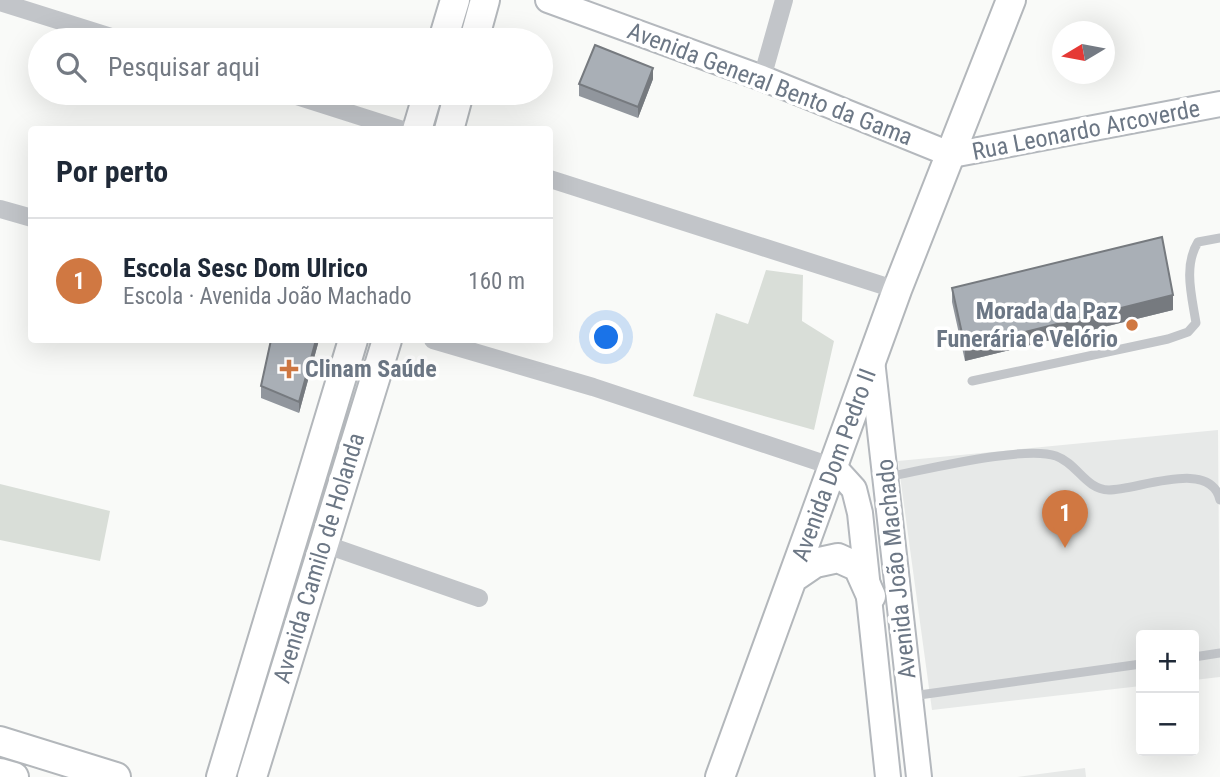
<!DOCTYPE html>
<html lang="pt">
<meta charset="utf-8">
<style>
body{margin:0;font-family:"Roboto Condensed",sans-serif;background:#f2f2f3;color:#1f2937}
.controls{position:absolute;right:21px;bottom:21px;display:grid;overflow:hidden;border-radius:7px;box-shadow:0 7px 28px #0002}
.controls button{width:63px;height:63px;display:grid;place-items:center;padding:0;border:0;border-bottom:2px solid #e0e1e3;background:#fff;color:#1f2937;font:35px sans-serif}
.compass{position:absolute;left:1052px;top:21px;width:63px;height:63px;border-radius:50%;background:#fff;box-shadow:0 7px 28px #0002;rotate:260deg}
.you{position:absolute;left:607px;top:338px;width:24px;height:24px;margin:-18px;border:5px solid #fff;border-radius:50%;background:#1a73e8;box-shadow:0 0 0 10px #1a73e833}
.badge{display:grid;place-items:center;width:46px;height:46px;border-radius:50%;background:#d07842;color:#fff;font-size:23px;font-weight:700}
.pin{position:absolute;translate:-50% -58px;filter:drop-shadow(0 2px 4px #0008)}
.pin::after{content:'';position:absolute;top:37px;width:24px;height:21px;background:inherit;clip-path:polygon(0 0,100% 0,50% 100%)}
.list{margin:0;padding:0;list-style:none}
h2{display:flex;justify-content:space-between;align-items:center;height:91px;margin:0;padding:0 28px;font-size:30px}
h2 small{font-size:23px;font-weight:400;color:#747a83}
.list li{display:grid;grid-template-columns:46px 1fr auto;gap:21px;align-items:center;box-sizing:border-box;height:126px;padding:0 28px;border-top:2px solid #e0e1e3}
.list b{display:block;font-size:26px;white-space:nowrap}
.list p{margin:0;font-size:23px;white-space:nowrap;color:#747a83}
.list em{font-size:23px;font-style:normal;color:#747a83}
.icon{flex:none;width:38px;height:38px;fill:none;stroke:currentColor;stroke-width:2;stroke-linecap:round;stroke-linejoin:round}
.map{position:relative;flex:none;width:1220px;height:777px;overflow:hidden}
.search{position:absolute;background:#fff;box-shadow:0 7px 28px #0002;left:28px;top:28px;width:525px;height:77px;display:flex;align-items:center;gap:18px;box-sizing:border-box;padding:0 24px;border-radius:38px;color:#747a83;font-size:26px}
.panel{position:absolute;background:#fff;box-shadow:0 7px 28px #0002;left:28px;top:126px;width:525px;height:217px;border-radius:7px}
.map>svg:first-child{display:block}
</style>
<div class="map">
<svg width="1220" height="777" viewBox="0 0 1220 777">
<rect width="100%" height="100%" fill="#f9faf8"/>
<path fill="#e7e9e8" d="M 1218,430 L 1220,677 L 1194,680 L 1194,635 L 1141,635 L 1141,686 L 932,710 L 898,461 Z
M 1085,768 L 1086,777 L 1017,777 Z"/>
<path fill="#d9ded8" d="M 766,270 L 803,275 L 802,321 L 834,341 L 814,430 L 693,396 L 716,313 L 748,324 Z
M 0,484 L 110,511 L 100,561 L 0,540 Z"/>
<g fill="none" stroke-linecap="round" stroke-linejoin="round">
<defs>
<path id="secondary" d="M 548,0 L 762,78 L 952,155 L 1220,104
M 872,360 L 919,777
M 834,467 L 854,489 L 860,513 L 888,777"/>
<path id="primary" d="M 443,40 L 455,0
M 474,40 L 485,0
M 417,130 L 428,93
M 449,130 L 459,93
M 793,578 L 815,563 L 838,558 L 858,567 L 871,596
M 0,741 L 116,777
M 0,773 L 14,777
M 221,777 L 353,340
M 252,777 L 387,340
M 720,777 L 897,290 L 1011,0"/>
</defs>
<use href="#secondary" stroke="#b4b8bd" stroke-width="28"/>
<use href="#primary" stroke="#b3b7bb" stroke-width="32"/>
<path stroke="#c2c5c9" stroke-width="9" d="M 972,381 L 1168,339 L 1188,332 L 1196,323 C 1192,297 1183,266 1198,242 L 1220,238
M 887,477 C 925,470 1024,445 1056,456 C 1078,464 1085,489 1109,490 C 1138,490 1211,458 1220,500
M 1194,657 L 1220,653
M 912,696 L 1141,664"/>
<path stroke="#c2c5c9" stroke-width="18" d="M 0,2 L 121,40
M 762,78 L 784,0
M 287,93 L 403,130
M 550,179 L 897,290
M 0,209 L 32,218
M 433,340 L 593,387 L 834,467
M 324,544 L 479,598"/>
<use href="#secondary" stroke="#fff" stroke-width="24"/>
<use href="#primary" stroke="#fff" stroke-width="28"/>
</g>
<path fill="#91969d" d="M 653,79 L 638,118 L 579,96 L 579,84 Z
M 952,288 L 1173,310 L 965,361 L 952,302 Z
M 319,340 L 299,413 L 261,398 L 261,386 Z"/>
<path fill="#767a7f" d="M 653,68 L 653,79 L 638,118 L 638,107 Z
M 1173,295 L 1173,310 L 965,361 L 965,347 Z
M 316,340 L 319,340 L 299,413 L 299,402 Z"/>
<path fill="#a9afb6" stroke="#767a7f" stroke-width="2" d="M 595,45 L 653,68 L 638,107 L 579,84 Z
M 1162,237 L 1173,295 L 965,347 L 952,288 Z
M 271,340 L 316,340 L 299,402 L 261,386 Z"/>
<g fill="#d07842" stroke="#fff" stroke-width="2.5">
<circle cx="1132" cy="325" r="7"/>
<path d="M285.5 358.5h7v7h7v7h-7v7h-7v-7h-7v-7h7z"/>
</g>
<g text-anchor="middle" stroke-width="7" stroke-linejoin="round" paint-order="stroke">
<g font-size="24" fill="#6c7785" stroke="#fff">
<text transform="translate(770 84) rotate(21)" y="8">Avenida General Bento da Gama</text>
<text transform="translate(1086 130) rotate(-11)" y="8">Rua Leonardo Arcoverde</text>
<text transform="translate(834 465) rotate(-70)" y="8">Avenida Dom Pedro II</text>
<text transform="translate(319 558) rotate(-73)" y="8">Avenida Camilo de Holanda</text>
<text transform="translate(896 569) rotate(-96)" y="8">Avenida João Machado</text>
</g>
<g font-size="24" font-weight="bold" fill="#6c7785" stroke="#fff" text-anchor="end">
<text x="1118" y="319">Morada da Paz<tspan x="1118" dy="28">Funerária e Velório</tspan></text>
<text x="305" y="377" text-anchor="start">Clinam Saúde</text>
</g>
</g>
</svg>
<div class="controls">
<button>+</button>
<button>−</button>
</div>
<svg class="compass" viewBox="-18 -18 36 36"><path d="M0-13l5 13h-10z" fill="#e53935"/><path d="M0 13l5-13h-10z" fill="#747a83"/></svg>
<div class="you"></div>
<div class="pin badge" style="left:1065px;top:548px">1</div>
<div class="search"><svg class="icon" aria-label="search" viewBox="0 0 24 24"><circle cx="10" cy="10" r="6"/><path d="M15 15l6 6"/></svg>Pesquisar aqui</div>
<section class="panel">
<h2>Por perto<small></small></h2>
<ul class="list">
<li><span class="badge">1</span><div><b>Escola Sesc Dom Ulrico</b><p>Escola · Avenida João Machado</p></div><em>160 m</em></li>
</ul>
</section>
</div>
